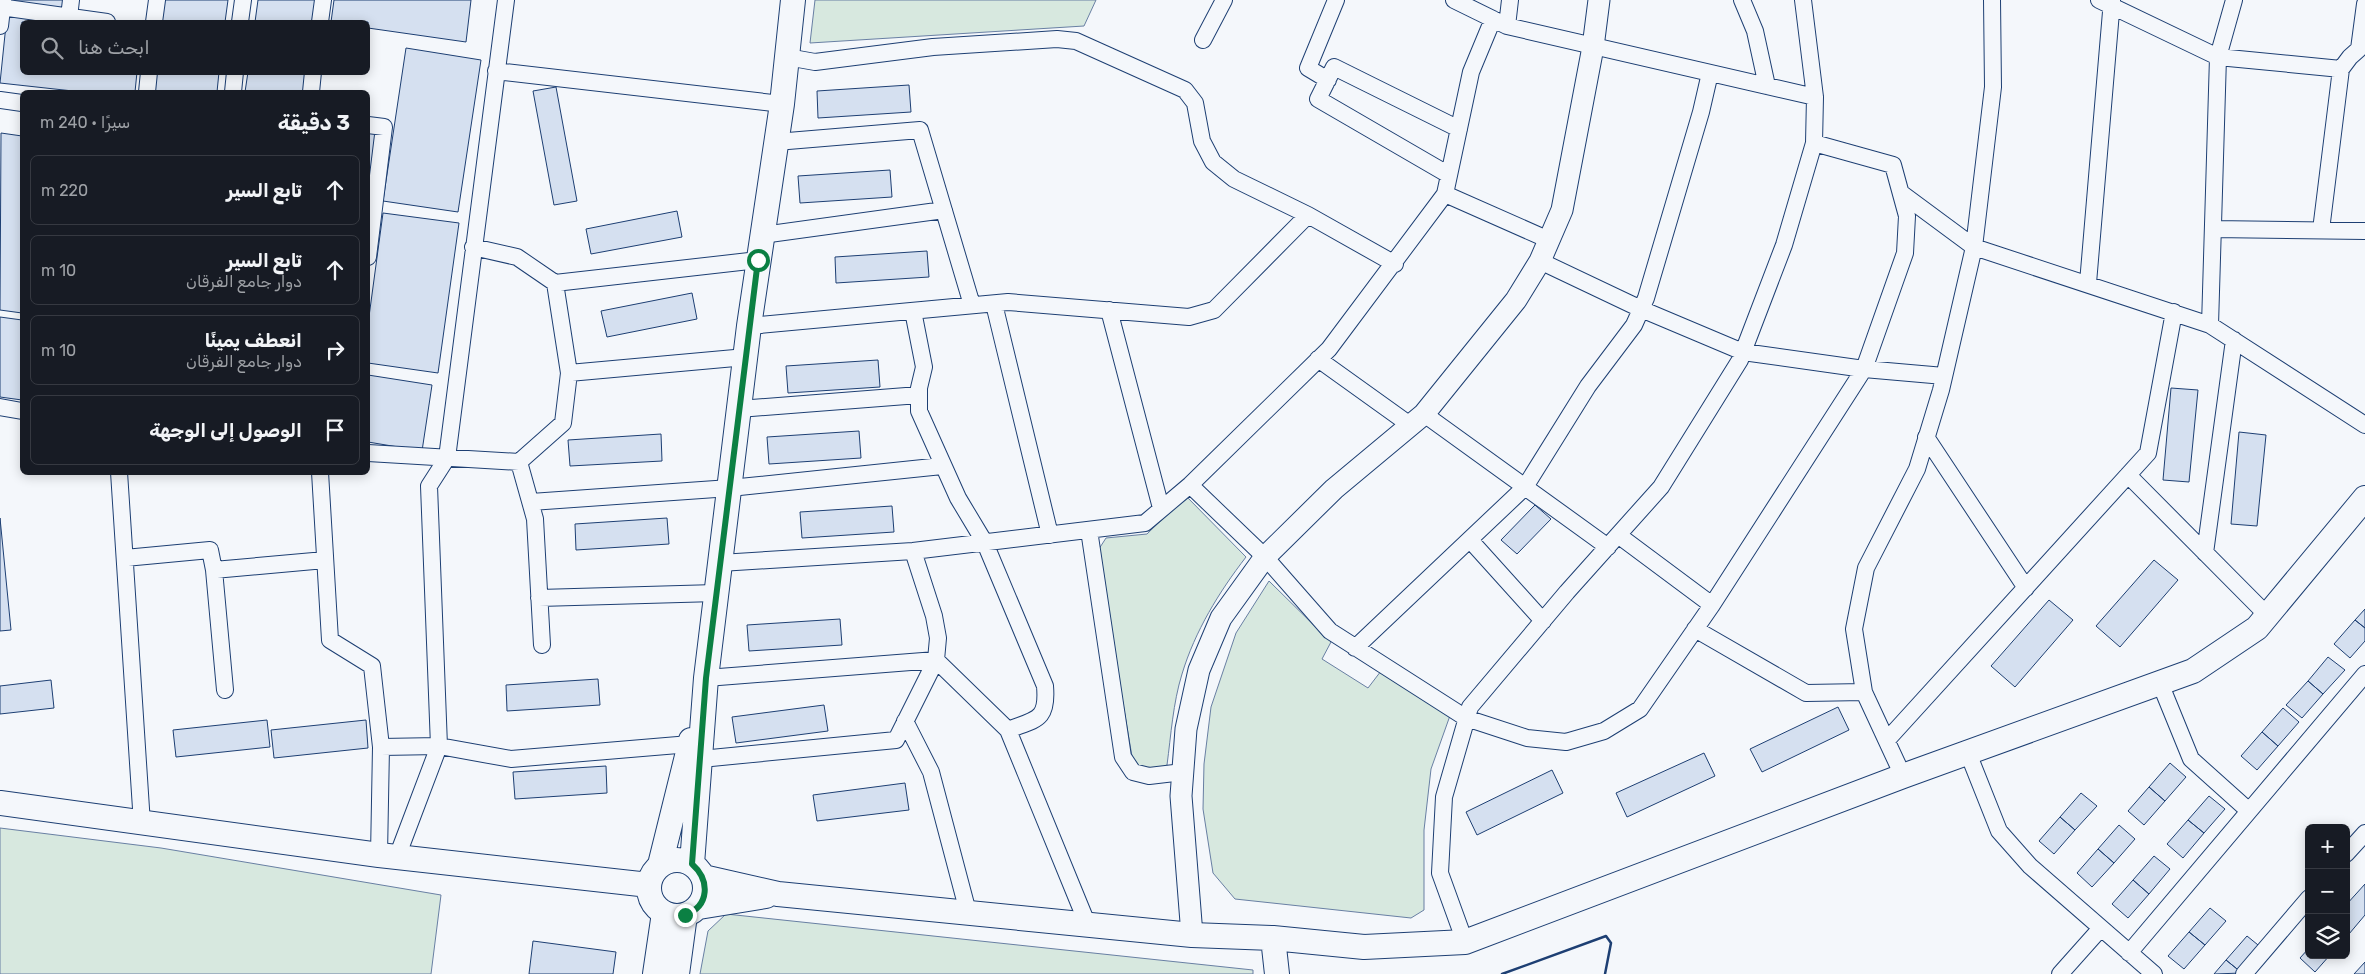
<!DOCTYPE html>
<html lang="ar">
<meta charset="utf-8">
<style>
body{margin:0;font-family:Rubik,Vazirmatn,sans-serif;background:#242831;color:#f1f3f6;direction:rtl}
.controls{position:absolute;right:15px;bottom:15px;display:grid;overflow:hidden;border-radius:8px;box-shadow:0 2px 12px #0003}
.controls button{width:45px;height:45px;display:grid;place-items:center;padding:0;border:0;border-bottom:1px solid #363941;background:#171b24;color:#f1f3f6;font:25px sans-serif}
.stop{position:absolute;width:15px;height:15px;margin:-11px;border:4px solid #0b8043;border-radius:50%;background:#fff}
.stop.end{background:#0b8043;border-color:#fff;box-shadow:0 1px 5px #0008}
.list{margin:0;padding:0;list-style:none}
h2{display:flex;justify-content:space-between;align-items:center;height:65px;margin:0;padding:0 20px;font-size:21px}
h2 small{font-size:16px;font-weight:400;color:#9ea1a6}
.list li{display:grid;grid-template-columns:32px 1fr auto;gap:15px;align-items:center;box-sizing:border-box;height:70px;margin:0 10px 10px;padding:0 10px;border:1px solid #363941;border-radius:8px}
.list b{display:block;font-size:19px;white-space:nowrap}
.list p{margin:0;font-size:16px;white-space:nowrap;color:#9ea1a6}
.list em{font-size:16px;font-style:normal;color:#9ea1a6}
.icon{flex:none;width:28px;height:28px;fill:none;stroke:currentColor;stroke-width:2;stroke-linecap:round;stroke-linejoin:round}
.map{position:relative;flex:none;width:2365px;height:974px;overflow:hidden;direction:ltr}
.search{position:absolute;background:#171b24;box-shadow:0 2px 12px #0003;left:20px;top:20px;width:350px;height:55px;display:flex;align-items:center;gap:12px;box-sizing:border-box;padding:0 18px;border-radius:8px;color:#9ea1a6;font-size:19px}
.panel{position:absolute;background:#171b24;box-shadow:0 2px 12px #0003;left:20px;top:90px;width:350px;height:385px;border-radius:8px;direction:rtl}
.map>svg:first-child{display:block}
</style>
<div class="map">
<svg width="2365" height="974" viewBox="0 0 2365 974">
<rect width="100%" height="100%" fill="#f4f7fb"/>
<path fill="#d7e8df" stroke="#687fa3" d="M 815,0 L 1096,0 L 1084,26 L 810,43 Z
M 1186,496 L 1246,557 C 1219,592 1195,631 1182,674 C 1173,703 1171,735 1167,765 L 1145,775 L 1134,768 L 1097,552 L 1106,538 L 1147,534 Z
M 1269,581 L 1331,642 L 1322,659 L 1368,688 L 1381,671 L 1452,710 L 1431,769 L 1424,830 L 1424,910 L 1411,918 L 1235,899 L 1213,873 L 1203,809 L 1204,764 L 1211,707 L 1236,633 Z
M 0,828 L 161,848 L 441,895 L 431,974 L 0,974 Z
M 726,914 L 1253,970 L 1253,974 L 700,974 L 708,931 Z"/>
<path fill="#d5e0f0" stroke="#1d3f73" d="M 6,0 L 65,0 L 63,14 Z
M 163,0 L 228,0 L 225,22 L 161,22 Z
M 258,0 L 318,0 L 315,22 L 255,22 Z
M 334,0 L 471,0 L 466,42 L 368,28 L 368,22 L 331,22 Z
M 7,15 L 68,22 L 22,22 L 22,72 L 137,72 L 135,92 L 82,92 L 0,83 Z
M 406,48 L 481,60 L 458,212 L 383,201 Z
M 155,72 L 219,72 L 217,92 L 153,91 Z
M 248,72 L 308,72 L 305,92 L 245,92 Z
M 909,85 L 911,112 L 818,118 L 817,91 Z
M 556,87 L 577,201 L 554,205 L 533,91 Z
M 368,131 L 378,133 L 368,201 Z
M 1,133 L 22,136 L 22,313 L 0,310 Z
M 890,170 L 892,197 L 800,203 L 798,176 Z
M 677,211 L 682,237 L 591,254 L 586,229 Z
M 383,213 L 459,223 L 438,373 L 368,363 L 368,324 Z
M 927,251 L 929,277 L 836,283 L 835,257 Z
M 692,293 L 697,319 L 607,337 L 601,311 Z
M 0,317 L 22,320 L 22,400 L 0,397 Z
M 878,360 L 880,387 L 788,393 L 786,366 Z
M 368,375 L 432,385 L 422,451 L 368,442 Z
M 2171,388 L 2198,390 L 2189,482 L 2163,480 Z
M 859,431 L 861,458 L 769,464 L 767,437 Z
M 2239,432 L 2266,435 L 2257,526 L 2231,524 Z
M 661,434 L 662,461 L 570,466 L 568,440 Z
M 1535,505 L 1551,519 L 1517,554 L 1501,540 Z
M 892,506 L 894,532 L 802,538 L 800,512 Z
M 0,518 L 11,630 L 0,631 Z
M 667,518 L 669,544 L 576,550 L 575,524 Z
M 2154,560 L 2178,580 L 2120,647 L 2096,626 Z
M 2049,600 L 2073,620 L 2015,687 L 1991,666 Z
M 2365,609 L 2365,628 L 2355,620 Z
M 840,619 L 842,645 L 749,651 L 747,625 Z
M 2355,620 L 2365,628 L 2365,641 L 2350,658 L 2334,644 Z
M 2328,657 L 2345,670 L 2323,694 L 2308,681 Z
M 598,679 L 600,705 L 507,711 L 506,685 Z
M 51,680 L 54,708 L 0,714 L 0,686 Z
M 2308,681 L 2323,694 L 2302,718 L 2286,705 Z
M 824,705 L 828,731 L 736,743 L 732,717 Z
M 1838,707 L 1849,730 L 1762,772 L 1750,749 Z
M 2283,708 L 2299,722 L 2278,746 L 2262,732 Z
M 267,720 L 270,747 L 176,757 L 173,730 Z
M 366,720 L 368,748 L 274,758 L 271,730 Z
M 2262,732 L 2278,746 L 2257,770 L 2241,756 Z
M 1704,753 L 1715,776 L 1627,817 L 1616,793 Z
M 2170,763 L 2186,777 L 2165,801 L 2149,787 Z
M 606,766 L 607,793 L 515,799 L 513,772 Z
M 1552,770 L 1563,793 L 1477,835 L 1466,812 Z
M 905,783 L 909,810 L 817,821 L 813,795 Z
M 2149,787 L 2165,801 L 2144,825 L 2128,811 Z
M 2081,793 L 2097,806 L 2075,830 L 2060,817 Z
M 2209,796 L 2225,809 L 2204,833 L 2188,820 Z
M 2060,817 L 2075,830 L 2054,854 L 2039,841 Z
M 2188,820 L 2204,833 L 2183,858 L 2167,844 Z
M 2119,825 L 2135,839 L 2114,863 L 2098,849 Z
M 2098,849 L 2114,863 L 2092,887 L 2077,873 Z
M 2154,856 L 2170,869 L 2149,894 L 2133,880 Z
M 2133,880 L 2149,894 L 2128,918 L 2112,904 Z
M 2365,884 L 2365,915 L 2349,934 L 2346,932 L 2346,905 Z
M 2210,908 L 2226,921 L 2205,945 L 2189,932 Z
M 2189,932 L 2205,945 L 2184,969 L 2168,956 Z
M 2247,936 L 2263,949 L 2242,973 L 2226,960 Z
M 533,941 L 616,952 L 613,974 L 529,974 Z
M 2309,948 L 2309,955 L 2330,955 L 2315,972 L 2300,958 Z
M 2226,960 L 2242,973 L 2214,974 Z
M 2365,962 L 2365,974 L 2354,974 Z"/>
<g fill="none" stroke-linecap="round" stroke-linejoin="round">
<defs>
<path id="minor" d="M 1454,0 L 1507,26 L 1815,97
M 1742,0 L 1755,31 L 1767,86
M 2099,0 L 2218,57 L 2341,69
M 0,7 L 107,22
M 69,17 L 71,0
M 154,22 L 157,0
M 240,22 L 243,0
M 320,22 L 323,0
M 0,26 L 3,0
M 1507,26 L 1510,0
M 1203,40 L 1224,0
M 787,57 L 815,62 L 933,47 L 1057,39 L 1076,41 L 1185,90 L 1195,103 L 1202,141 L 1213,162 L 1234,179 L 1308,215 L 1395,264
M 496,71 L 782,104
M 1328,80 L 1308,68 L 1336,0
M 147,92 L 149,72
M 233,92 L 235,72
M 311,92 L 313,72
M 0,100 L 22,103
M 368,125 L 384,127 L 368,257
M 776,142 L 920,130 L 972,305
M 1449,175 L 1318,99 L 1334,67 L 1459,129
M 1901,193 L 1974,247 L 2210,325 L 2365,425
M 1445,194 L 1549,240
M 2213,229 L 2365,231
M 2321,230 L 2341,69 L 2350,57 L 2359,49 L 2365,4
M 762,235 L 944,210
M 473,247 L 517,257 L 555,283 L 569,373 L 563,423 L 519,462
M 1540,261 L 1641,309 L 1743,352 L 1864,369 L 1905,253 L 1907,216 L 1893,165 L 1814,143
M 555,283 L 758,260
M 2088,283 L 2112,0
M 994,304 L 1050,535
M 1109,310 L 1161,508
M 913,311 L 924,367 L 919,388 L 919,411 L 958,498 L 985,543 L 1045,686 C 1048,721 1036,719 1008,730
M 2210,325 L 2218,57 L 2234,0
M 749,326 L 1008,302 L 1189,317 L 1214,310 L 1308,215
M 1318,359 L 1410,425
M 569,373 L 746,357
M 0,407 L 22,411
M 739,409 L 919,395
M 1424,414 L 1608,547
M 1926,437 L 2026,588
M 368,453 L 519,462 L 535,519 L 542,645
M 119,472 L 142,824
M 320,472 L 330,640 L 372,666 L 381,747 L 379,855
M 2128,475 L 2268,616
M 1190,485 L 1265,557 L 1330,631 L 1466,718 L 1527,738 L 1566,742 L 1604,731 L 1640,709 L 1712,605
M 531,502 L 730,488 L 942,466
M 1089,530 L 1123,757 L 1133,772 L 1149,776 L 1183,772
M 1618,535 L 1712,605 L 1864,369 L 1944,376
M 1470,540 L 1543,621
M 2205,553 L 2234,340
M 125,558 L 210,550 L 214,570 L 325,560
M 720,563 L 913,551 L 1145,523 L 1190,485 L 1329,349 L 1445,194 L 1471,72 L 1493,19
M 214,570 L 225,690
M 539,598 L 716,593
M 1695,629 L 1806,693 L 1864,692
M 1355,648 L 1525,487 L 1588,386 L 1634,325 L 1646,298 L 1701,112 L 1710,73
M 706,678 L 936,660 L 1008,730 L 1087,923
M 2160,683 L 2191,759 L 2249,811
M 905,721 L 931,772 L 968,912
M 1887,740 L 2148,453 L 2174,312
M 381,747 L 439,746 L 429,486 L 447,458 L 506,0
M 1968,753 L 1999,831 L 2030,866 L 2154,974
M 701,759 L 896,740 L 936,660 L 938,638 L 934,616 L 913,551
M 1903,776 L 1864,692 L 1854,629 L 1866,568 L 1917,469 L 1941,390 L 1974,247 L 1993,87 L 1992,0
M 2346,854 L 2365,833
M 397,857 L 439,746 L 511,759 L 690,744
M 1465,942 L 1440,873 L 1444,797 L 1470,707 L 1567,592 L 1661,487 L 1740,360 L 1784,245 L 1814,143 L 1815,97 L 1803,0
M 2129,953 L 2365,674
M 2060,974 L 2101,928
M 2244,974 L 2309,898"/>
<path id="tertiary" d="M 1192,935 L 1181,796 L 1186,729 L 1199,670 L 1221,618 L 1265,557 L 1334,489 L 1424,414 L 1516,300 L 1540,261 L 1562,210 L 1593,47 L 1599,0"/>
<path id="secondary" d="M 0,803 L 379,855 L 649,885
M649 888a28 28 0 1 1 56 0a28 28 0 1 1-56 0Z
M 692,864 L 706,678 L 749,326 L 782,104 L 793,0
M 660,865 L 691,740
M 703,877 L 778,894 L 1192,935 L 1273,938 L 1364,947 L 1465,942 L 1903,776 L 2193,671 L 2257,628 L 2365,498
M 699,907 L 766,896
M 1273,938 L 1277,974
M 655,974 L 664,913
M 677,974 L 685,915"/>
</defs>
<use href="#minor" stroke="#1d3f73" stroke-width="18"/>
<use href="#tertiary" stroke="#1d3f73" stroke-width="23"/>
<use href="#secondary" stroke="#1d3f73" stroke-width="26"/>
<use href="#minor" stroke="#f4f7fb" stroke-width="16"/>
<use href="#tertiary" stroke="#f4f7fb" stroke-width="21"/>
<use href="#secondary" stroke="#f4f7fb" stroke-width="24"/>
<path stroke="#1d3f73" stroke-width="2.5" d="M 1502,974 L 1606,936 L 1611,943 L 1605,974"/>
</g>
<g fill="none" stroke-linecap="round" stroke-linejoin="round">
<path stroke="#0b8043" stroke-width="6" d="M 685,915 C 710,906 710,880 692,864 L 706,678 L 758,260"/>
</g>
</svg>
<div class="controls">
<button>+</button>
<button>−</button>
<button><svg class="icon" aria-label="layers" viewBox="0 0 24 24"><path d="M12 4l9 5-9 5-9-5zM3 14l9 5 9-5"/></svg></button>
</div>
<div class="stop" style="left:758px;top:260px"></div>
<div class="stop end" style="left:685px;top:915px"></div>
<div class="search"><svg class="icon" aria-label="search" viewBox="0 0 24 24"><circle cx="10" cy="10" r="6"/><path d="M15 15l6 6"/></svg>ابحث هنا</div>
<section class="panel">
<h2>3 دقيقة<small>سيرًا · 240 m</small></h2>
<ul class="list">
<li><svg class="icon" aria-label="ahead" viewBox="0 0 24 24"><path d="M12 20V5M6 11l6-6 6 6"/></svg><div><b>تابع السير</b></div><em>220 m</em></li>
<li><svg class="icon" aria-label="ahead" viewBox="0 0 24 24"><path d="M12 20V5M6 11l6-6 6 6"/></svg><div><b>تابع السير</b><p>دوار جامع الفرقان</p></div><em>10 m</em></li>
<li><svg class="icon" aria-label="right" viewBox="0 0 24 24"><path d="M7 20v-9h11M14 6l5 5-5 5"/></svg><div><b>انعطف يمينًا</b><p>دوار جامع الفرقان</p></div><em>10 m</em></li>
<li><svg class="icon" aria-label="arrive" viewBox="0 0 24 24"><path d="M6 21V4h12l-3 4 3 4H6"/></svg><div><b>الوصول إلى الوجهة</b></div></li>
</ul>
</section>
</div>
